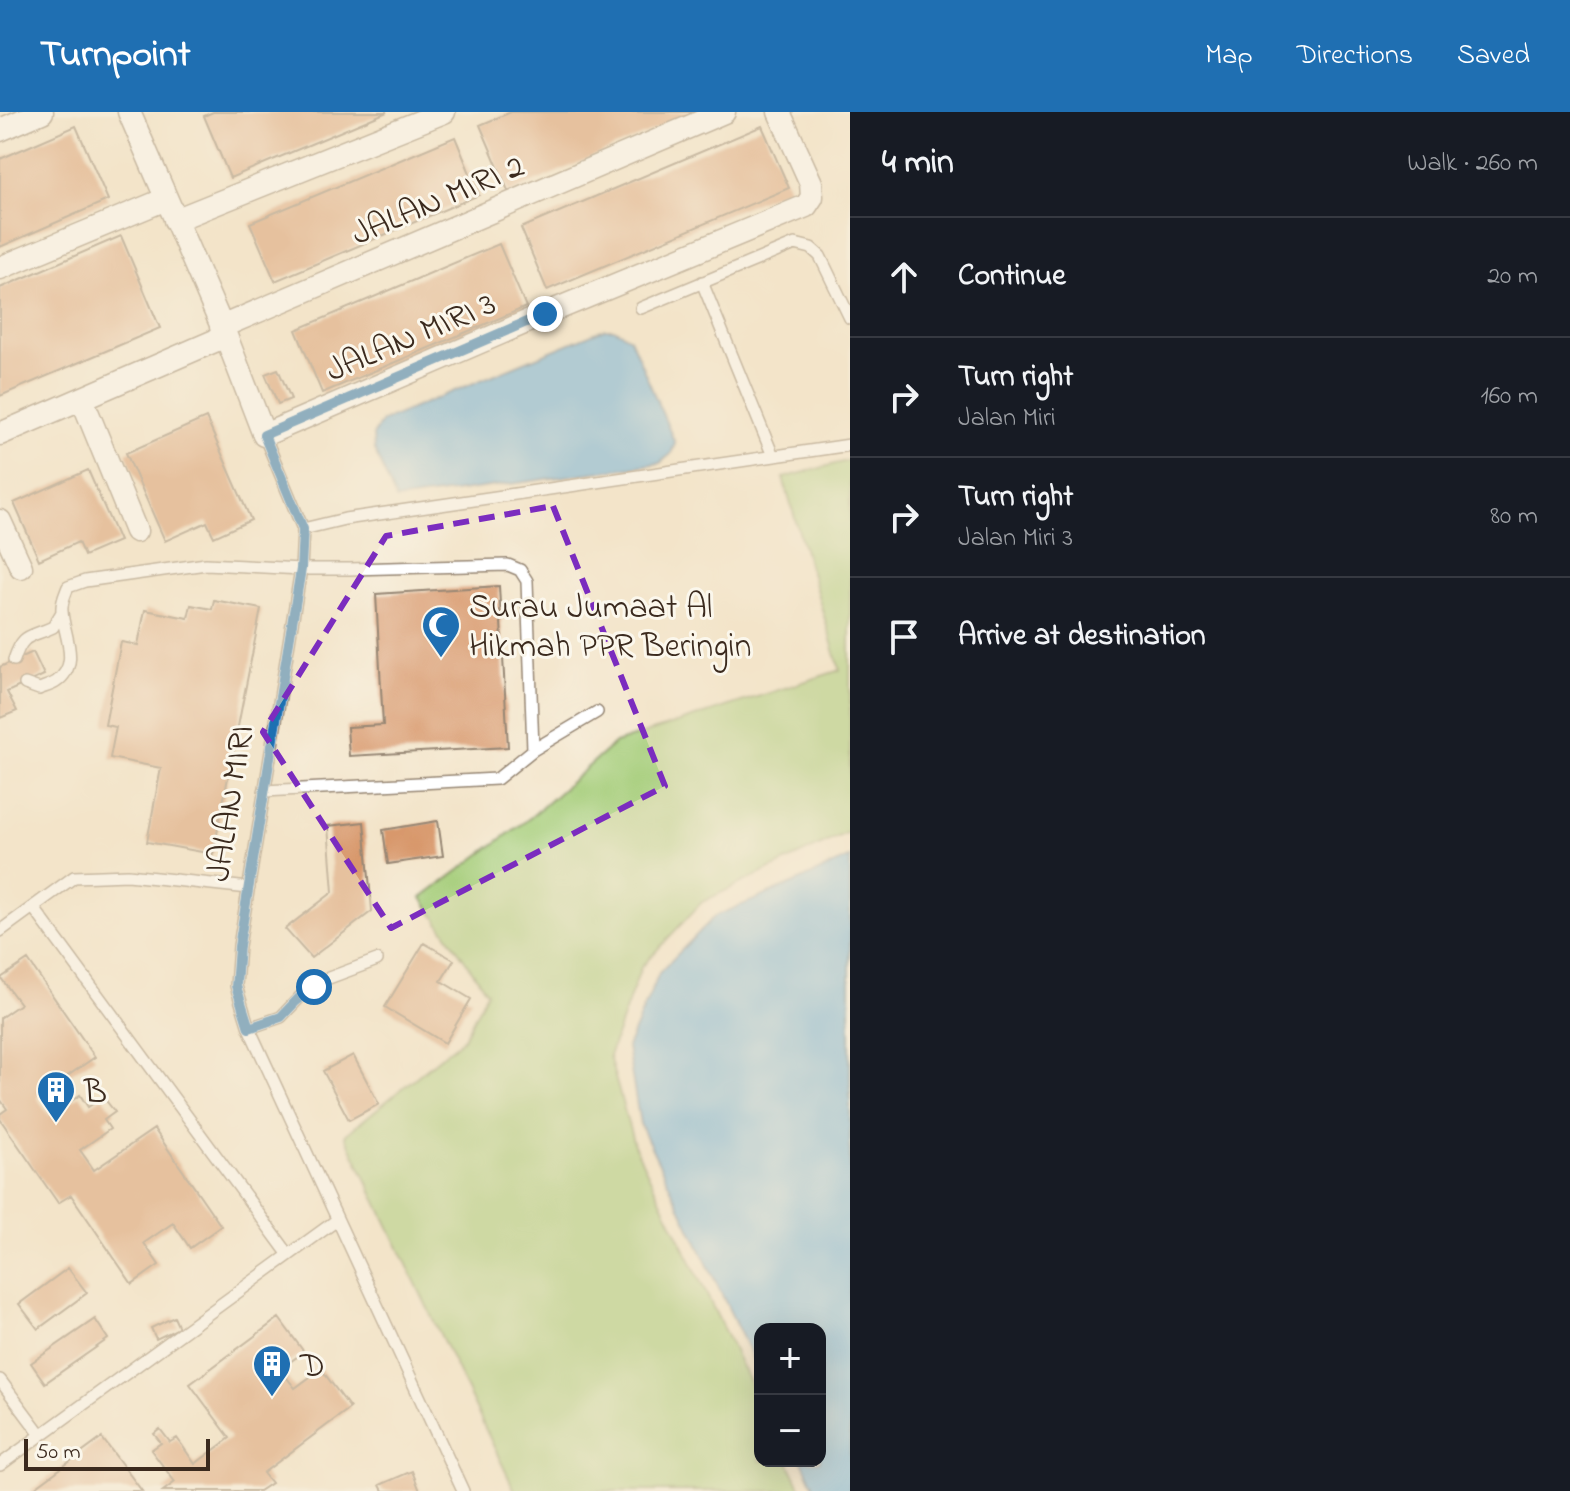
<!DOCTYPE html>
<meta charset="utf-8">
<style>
body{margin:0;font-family:"Indie Flower",sans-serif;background:#242831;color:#f1f3f6}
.controls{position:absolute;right:24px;bottom:24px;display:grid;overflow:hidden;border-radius:16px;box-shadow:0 8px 32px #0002}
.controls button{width:72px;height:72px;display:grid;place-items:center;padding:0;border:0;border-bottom:2px solid #363941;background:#171b24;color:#f1f3f6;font:40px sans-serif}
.scale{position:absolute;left:24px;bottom:20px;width:186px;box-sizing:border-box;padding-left:8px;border:4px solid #3b2a1e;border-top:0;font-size:22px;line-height:28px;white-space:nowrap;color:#3b2a1e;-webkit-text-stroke:6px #fbf7ec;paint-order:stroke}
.stop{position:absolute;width:24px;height:24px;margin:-18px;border:6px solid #1f6fb2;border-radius:50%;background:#fff}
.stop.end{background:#1f6fb2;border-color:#fff;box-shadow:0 2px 8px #0008}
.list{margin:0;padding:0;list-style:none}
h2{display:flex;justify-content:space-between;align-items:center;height:104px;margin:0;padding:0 32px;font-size:34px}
h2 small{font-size:26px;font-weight:400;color:#9ea1a6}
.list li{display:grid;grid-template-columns:52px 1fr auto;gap:24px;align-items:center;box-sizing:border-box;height:120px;padding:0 32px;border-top:2px solid #363941}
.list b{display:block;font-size:30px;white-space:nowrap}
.list p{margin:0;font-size:26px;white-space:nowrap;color:#9ea1a6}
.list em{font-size:26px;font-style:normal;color:#9ea1a6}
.icon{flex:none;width:44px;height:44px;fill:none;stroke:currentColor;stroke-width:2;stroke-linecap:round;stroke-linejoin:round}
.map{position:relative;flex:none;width:850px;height:1379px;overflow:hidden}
header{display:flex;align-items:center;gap:48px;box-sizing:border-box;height:112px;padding:0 40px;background:#1f6fb2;color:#fff}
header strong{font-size:38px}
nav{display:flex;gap:44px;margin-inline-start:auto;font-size:28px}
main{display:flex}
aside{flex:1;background:#171b24}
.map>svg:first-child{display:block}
</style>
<header>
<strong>Turnpoint</strong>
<nav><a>Map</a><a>Directions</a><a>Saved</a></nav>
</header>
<main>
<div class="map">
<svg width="850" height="1379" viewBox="0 0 850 1379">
<rect width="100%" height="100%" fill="#fbf7ec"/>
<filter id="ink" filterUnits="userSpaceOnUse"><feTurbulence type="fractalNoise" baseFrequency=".0125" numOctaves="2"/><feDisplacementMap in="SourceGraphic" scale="16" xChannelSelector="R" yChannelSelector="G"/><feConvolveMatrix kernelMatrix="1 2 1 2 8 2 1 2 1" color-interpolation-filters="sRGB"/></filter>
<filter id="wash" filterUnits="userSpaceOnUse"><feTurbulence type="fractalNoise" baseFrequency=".006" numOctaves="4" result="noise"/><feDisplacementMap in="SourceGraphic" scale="32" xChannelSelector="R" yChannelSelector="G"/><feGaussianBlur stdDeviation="1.8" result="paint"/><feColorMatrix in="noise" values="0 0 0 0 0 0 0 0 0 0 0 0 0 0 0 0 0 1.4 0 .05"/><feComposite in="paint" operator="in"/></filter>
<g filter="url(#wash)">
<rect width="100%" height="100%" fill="#f3e4c9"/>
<path fill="#a3cc77" stroke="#6f7b4a" stroke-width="2" d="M 850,348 L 850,719 L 702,790 L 641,855 L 609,944 L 634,1033 L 760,1292 L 760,1349 L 788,1349 L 802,1379 L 515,1379 L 345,1023 L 464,926 L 487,880 L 422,786 L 531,705 L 615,631 L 840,558 L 783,366 Z"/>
<path fill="#65addd" stroke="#506c7e" stroke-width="2" d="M 604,217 L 614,217 L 630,226 L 675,331 L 671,342 L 660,351 L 396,388 L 374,337 L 373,323 L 382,309 Z
M 850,745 L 850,1379 L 816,1379 L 802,1349 L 820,1349 L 820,1217 L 760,1217 L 760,1262 L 640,1012 L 627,935 L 659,861 L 715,804 L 795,771 Z"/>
<g id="blocks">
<path fill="#d8986c" d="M 213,0 L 387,0 L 230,66 L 204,4 Z
M 511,0 L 696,0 L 509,81 L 480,13 Z
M 76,14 L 108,88 L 0,135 L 0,47 Z
M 762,14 L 789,76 L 547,178 L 521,116 Z
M 455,25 L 479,83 L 275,169 L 250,111 Z
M 121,124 L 160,216 L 0,284 L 0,176 Z
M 499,132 L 526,195 L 322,281 L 296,218 Z
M 278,257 L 291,287 L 278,292 L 265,262 Z
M 206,306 L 251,408 L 214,425 L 207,410 L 165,429 L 126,341 Z
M 88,358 L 119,429 L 84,444 L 78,430 L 39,448 L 14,391 Z
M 499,474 L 508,635 L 349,644 L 347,615 L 383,613 L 376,482 Z
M 214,488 L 261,497 L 213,742 L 147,730 L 161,656 L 110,646 L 116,615 L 105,613 L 121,530 L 138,533 L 145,498 L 188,506 L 191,493 L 212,497 Z
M 33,540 L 44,563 L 7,580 L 17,599 L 0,606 L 0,555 Z
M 438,709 L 443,744 L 388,752 L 383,718 Z
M 364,710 L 372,799 L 311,846 L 285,817 L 333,780 L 328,714 Z
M 424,831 L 454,848 L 441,869 L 471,887 L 445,931 L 385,895 Z
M 28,848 L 95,945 L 37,985 L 50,1004 L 80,983 L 88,995 L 103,985 L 115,1000 L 104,1008 L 110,1017 L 80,1038 L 94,1058 L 154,1017 L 221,1114 L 190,1136 L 173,1111 L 144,1131 L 159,1153 L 132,1172 L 71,1083 L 58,1091 L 0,1007 L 0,1002 L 7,997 L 0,987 L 0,906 L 20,892 L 1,866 Z
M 353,943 L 379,992 L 349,1008 L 323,959 Z
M 68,1156 L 87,1181 L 38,1217 L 19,1192 Z
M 174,1205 L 179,1216 L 156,1227 L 151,1216 Z
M 279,1206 L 304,1240 L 280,1257 L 295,1276 L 321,1257 L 350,1296 L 263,1361 L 271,1371 L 259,1379 L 163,1379 L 175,1370 L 151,1338 L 161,1331 L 154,1322 L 160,1317 L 170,1330 L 177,1326 L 195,1352 L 230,1326 L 190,1272 Z
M 95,1207 L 108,1227 L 45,1271 L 31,1251 Z
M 102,1326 L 142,1379 L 30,1379 Z
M 412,1359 L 420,1379 L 383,1379 L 380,1373 Z"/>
</g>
</g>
<g filter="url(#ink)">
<use href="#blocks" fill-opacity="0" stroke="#978774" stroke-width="2"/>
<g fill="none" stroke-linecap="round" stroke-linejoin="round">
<defs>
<path id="lane" d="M 702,170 L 773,344
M 641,196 L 795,132 L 811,136 L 820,144 L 850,206
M 264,323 L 303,417 L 301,457 L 239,834 L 236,874 L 249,916 L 463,1379
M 303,417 L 345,407 L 850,333
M 14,548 C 23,520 30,526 53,515 L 62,500
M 25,572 L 39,577 C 44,575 52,573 56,570 C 82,552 63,522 62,499 C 61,490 65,483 68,475 L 85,469 L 206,452 L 301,457 L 349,457 L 508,453 L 520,458 L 527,469 L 533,638 L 497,667 L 264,679
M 533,638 L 597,600
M 33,795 L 289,1143
M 0,819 L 74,765 L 128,763 L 249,776
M 249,916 L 281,905 L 300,885 L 326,867 L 377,848
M 0,1268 L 41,1323
M 0,1353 L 337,1108"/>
<path id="street" d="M 129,0 L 226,224 L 264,323 L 545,202 L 806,94 L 812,85 L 811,71 L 779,0
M 0,18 L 42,0
M 175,108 L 444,0
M 0,156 L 166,87
M 221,215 L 724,0
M 82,287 L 136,419
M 0,322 L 226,224
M 0,409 L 21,455"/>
</defs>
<use href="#lane" stroke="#978774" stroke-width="14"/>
<use href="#street" stroke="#978774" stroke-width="25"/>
<use href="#lane" stroke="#fff" stroke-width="11"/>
<use href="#street" stroke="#fff" stroke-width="22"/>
</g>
</g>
<g fill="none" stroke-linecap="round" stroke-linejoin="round" filter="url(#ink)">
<path stroke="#1f6fb2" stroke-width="10" d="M 314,875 L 300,885 L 281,905 L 249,916 L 236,874 L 239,834 L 301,457 L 303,417 L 264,323 L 545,202"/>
</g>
<path d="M0 0H850V1379H0ZM 553,394 L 665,674 L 391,816 L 263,620 L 386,424 Z" fill="#f3e4c9" fill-opacity=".55" fill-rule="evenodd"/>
<path fill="none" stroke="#7b2cbf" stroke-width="6" stroke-dasharray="16 10" stroke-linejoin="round" d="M 553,394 L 665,674 L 391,816 L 263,620 L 386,424 Z"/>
<defs>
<symbol id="mosque-pin" viewBox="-11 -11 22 30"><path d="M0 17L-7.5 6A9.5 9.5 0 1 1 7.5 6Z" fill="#1f6fb2" stroke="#fbf7ec"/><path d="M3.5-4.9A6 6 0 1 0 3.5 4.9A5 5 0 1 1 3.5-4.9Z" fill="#fff"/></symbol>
<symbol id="building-pin" viewBox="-11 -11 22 30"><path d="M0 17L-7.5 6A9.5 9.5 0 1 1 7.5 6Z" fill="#1f6fb2" stroke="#fbf7ec"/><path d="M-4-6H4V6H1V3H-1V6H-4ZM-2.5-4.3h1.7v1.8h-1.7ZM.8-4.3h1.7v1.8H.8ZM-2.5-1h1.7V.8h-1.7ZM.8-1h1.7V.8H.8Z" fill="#fff"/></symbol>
</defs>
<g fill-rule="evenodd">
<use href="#mosque-pin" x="419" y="491" width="44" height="60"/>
<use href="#building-pin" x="34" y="956" width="44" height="60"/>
<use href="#building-pin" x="250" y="1230" width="44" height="60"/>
</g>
<g text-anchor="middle" stroke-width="6" stroke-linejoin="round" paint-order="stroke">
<g font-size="34" fill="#3b2a1e" stroke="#fbf7ec">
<text transform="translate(437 86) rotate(-23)" y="12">JALAN MIRI 2</text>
<text transform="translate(410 223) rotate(-23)" y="12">JALAN MIRI 3</text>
<text transform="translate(228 691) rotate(-81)" y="12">JALAN MIRI</text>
</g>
<g font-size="34" fill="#3b2a1e" stroke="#fbf7ec" text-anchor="start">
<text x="469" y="505">Surau Jumaat Al<tspan x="469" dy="39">Hikmah PPR Beringin</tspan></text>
<text x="84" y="990">B</text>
<text x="300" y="1264">D</text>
</g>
</g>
</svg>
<div class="controls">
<button>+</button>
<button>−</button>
</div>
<div class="scale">50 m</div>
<div class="stop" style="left:314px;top:875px"></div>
<div class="stop end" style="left:545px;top:202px"></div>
</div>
<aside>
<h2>4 min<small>Walk · 260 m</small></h2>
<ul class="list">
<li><svg class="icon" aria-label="ahead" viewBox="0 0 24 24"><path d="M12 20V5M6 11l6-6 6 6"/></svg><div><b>Continue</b></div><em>20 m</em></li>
<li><svg class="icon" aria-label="right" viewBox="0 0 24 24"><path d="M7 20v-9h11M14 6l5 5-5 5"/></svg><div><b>Turn right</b><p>Jalan Miri</p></div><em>160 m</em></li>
<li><svg class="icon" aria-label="right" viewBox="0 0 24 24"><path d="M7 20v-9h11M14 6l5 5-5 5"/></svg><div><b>Turn right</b><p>Jalan Miri 3</p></div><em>80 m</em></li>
<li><svg class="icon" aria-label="arrive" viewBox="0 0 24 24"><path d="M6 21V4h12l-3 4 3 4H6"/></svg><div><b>Arrive at destination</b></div></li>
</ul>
</aside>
</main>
